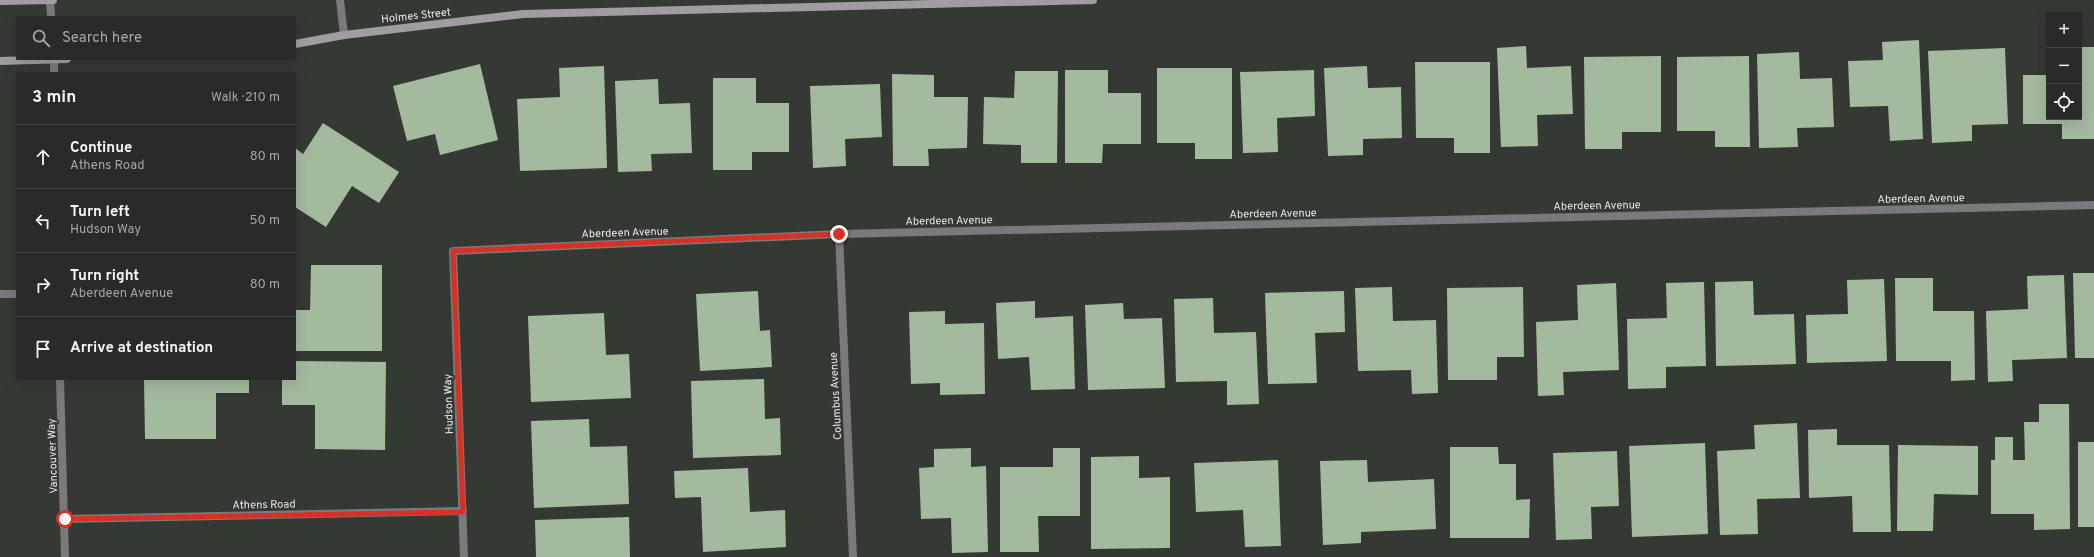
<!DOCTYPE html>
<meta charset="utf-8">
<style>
body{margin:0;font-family:Overpass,sans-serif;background:#30332f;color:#f1f3f6}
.controls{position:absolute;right:12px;top:12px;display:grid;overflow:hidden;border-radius:0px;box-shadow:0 4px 16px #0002}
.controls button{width:36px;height:36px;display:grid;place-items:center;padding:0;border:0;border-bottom:1px solid #444744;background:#282b27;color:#f1f3f6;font:20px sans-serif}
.stop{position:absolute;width:12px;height:12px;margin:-9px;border:3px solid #d93025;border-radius:50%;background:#fff}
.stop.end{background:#d93025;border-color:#fff;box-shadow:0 1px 4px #0008}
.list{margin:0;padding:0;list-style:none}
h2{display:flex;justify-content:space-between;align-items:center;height:52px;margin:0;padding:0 16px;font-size:17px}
h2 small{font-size:13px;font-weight:400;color:#a5a7a7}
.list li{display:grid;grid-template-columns:26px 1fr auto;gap:12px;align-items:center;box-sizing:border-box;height:64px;padding:0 16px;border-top:1px solid #444744}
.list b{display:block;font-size:15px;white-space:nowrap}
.list p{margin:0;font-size:13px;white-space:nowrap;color:#a5a7a7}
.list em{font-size:13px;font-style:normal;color:#a5a7a7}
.icon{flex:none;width:22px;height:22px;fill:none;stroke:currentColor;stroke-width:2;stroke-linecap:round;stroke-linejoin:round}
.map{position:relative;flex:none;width:2094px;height:557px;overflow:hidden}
.search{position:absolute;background:#282b27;box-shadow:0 4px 16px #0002;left:16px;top:16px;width:280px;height:44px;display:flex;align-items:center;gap:10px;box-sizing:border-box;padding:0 14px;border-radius:0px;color:#a5a7a7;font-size:15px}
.panel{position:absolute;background:#282b27;box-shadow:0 4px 16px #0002;left:16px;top:72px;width:280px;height:308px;border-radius:0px}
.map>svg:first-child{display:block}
</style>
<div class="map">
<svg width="2094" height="557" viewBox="0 0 2094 557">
<rect width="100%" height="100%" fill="#353934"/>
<path fill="#a4ba9f" d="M 1919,40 L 1923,139 L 1890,141 L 1888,106 L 1850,107 L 1848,61 L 1883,60 L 1882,42 Z
M 1526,46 L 1527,68 L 1571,66 L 1573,114 L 1537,115 L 1538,146 L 1501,147 L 1497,48 Z
M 2079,47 L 2094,47 L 2094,139 L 2062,139 L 2062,124 L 2023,124 L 2023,75 L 2049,75 L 2049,117 L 2079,117 Z
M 2005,48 L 2008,124 L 1972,125 L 1972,141 L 1932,143 L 1928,51 Z
M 1799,52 L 1800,79 L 1832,78 L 1834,127 L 1797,128 L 1798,147 L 1759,148 L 1757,54 Z
M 1661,56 L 1661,132 L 1622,132 L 1622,149 L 1585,149 L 1584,57 Z
M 1749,56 L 1750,147 L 1715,147 L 1715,131 L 1677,131 L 1677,57 Z
M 1415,62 L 1490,62 L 1490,153 L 1454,153 L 1454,138 L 1416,138 Z
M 480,64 L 498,140 L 440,155 L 435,134 L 407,141 L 393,86 Z
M 604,66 L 607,168 L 520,171 L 517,99 L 560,97 L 559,68 Z
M 1367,66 L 1368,88 L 1401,87 L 1402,138 L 1363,139 L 1363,155 L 1328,156 L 1324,68 Z
M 1157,68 L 1232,68 L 1232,159 L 1195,159 L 1195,143 L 1157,143 Z
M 1065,70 L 1108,70 L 1108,93 L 1141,93 L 1141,144 L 1103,144 L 1102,163 L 1065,163 Z
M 1314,70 L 1315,116 L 1277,118 L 1278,152 L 1243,153 L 1240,72 Z
M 1015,71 L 1058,71 L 1057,163 L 1021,163 L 1021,145 L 983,144 L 984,97 L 1014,98 Z
M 892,74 L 934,75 L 934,97 L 968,97 L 967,148 L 928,149 L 929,166 L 893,166 Z
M 713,78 L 756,78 L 756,103 L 789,103 L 789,152 L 752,152 L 752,170 L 713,170 Z
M 658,79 L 659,104 L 690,103 L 692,153 L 651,154 L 652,171 L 618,172 L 615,81 Z
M 880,84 L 882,137 L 845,139 L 846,166 L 813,168 L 810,86 Z
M 323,123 L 399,172 L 379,203 L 352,186 L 326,227 L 295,207 L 295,148 L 303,154 Z
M 311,265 L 382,265 L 382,351 L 295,351 L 295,310 L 310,310 Z
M 2073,273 L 2094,273 L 2094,358 L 2075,358 Z
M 2064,275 L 2067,358 L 2012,360 L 2013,381 L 1988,382 L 1986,311 L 2028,309 L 2027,276 Z
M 1895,278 L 1933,278 L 1933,311 L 1974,311 L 1975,380 L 1951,381 L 1951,361 L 1896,361 Z
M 1884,279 L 1887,361 L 1807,363 L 1806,315 L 1848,314 L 1847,280 Z
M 1753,281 L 1754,315 L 1794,314 L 1796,364 L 1716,366 L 1715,282 Z
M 1704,282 L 1706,366 L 1666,367 L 1666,388 L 1628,389 L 1627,319 L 1667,318 L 1666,283 Z
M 1616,283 L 1619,370 L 1563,372 L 1564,395 L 1538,396 L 1536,322 L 1578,320 L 1577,285 Z
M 1392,287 L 1393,321 L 1436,320 L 1438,393 L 1412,394 L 1411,370 L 1358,371 L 1355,288 Z
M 1523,287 L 1524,357 L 1497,357 L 1497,380 L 1448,380 L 1447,288 Z
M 758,291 L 760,331 L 770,330 L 772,367 L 700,371 L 696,294 Z
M 1344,291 L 1345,332 L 1315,333 L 1317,383 L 1268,384 L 1265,293 Z
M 1213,298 L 1214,333 L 1256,332 L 1259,404 L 1227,405 L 1227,381 L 1176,382 L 1174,299 Z
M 1035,301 L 1035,318 L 1073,316 L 1075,389 L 1031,390 L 1029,357 L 998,359 L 996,303 Z
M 1123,303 L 1124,319 L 1162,318 L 1165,388 L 1088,390 L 1085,305 Z
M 945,311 L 945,324 L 984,323 L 985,394 L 940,395 L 940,383 L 911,384 L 909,312 Z
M 604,313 L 606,355 L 629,354 L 631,398 L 531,402 L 528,316 Z
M 295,361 L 386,362 L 385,450 L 315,449 L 315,405 L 282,405 L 282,379 L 295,379 Z
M 144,379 L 249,379 L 249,393 L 216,393 L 216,439 L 145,439 Z
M 764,379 L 765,419 L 780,418 L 781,455 L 693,458 L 691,381 Z
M 2039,404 L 2069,404 L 2070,529 L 2034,530 L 2034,514 L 1991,514 L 1991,460 L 1995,460 L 1995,437 L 2013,437 L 2013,460 L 2025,460 L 2024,422 L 2039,422 Z
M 589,419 L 590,447 L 627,446 L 629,504 L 534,508 L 531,421 Z
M 1797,423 L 1800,498 L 1757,499 L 1758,534 L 1720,535 L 1717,451 L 1755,449 L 1754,425 Z
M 1837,429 L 1837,445 L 1889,445 L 1891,532 L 1853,532 L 1852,496 L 1809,498 L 1808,430 Z
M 2078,442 L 2094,442 L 2094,527 L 2078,527 Z
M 1705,443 L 1708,534 L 1632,537 L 1629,446 Z
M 1898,445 L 1978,446 L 1978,495 L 1934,494 L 1933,531 L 1897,531 Z
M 1450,447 L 1498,447 L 1499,464 L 1516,464 L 1516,500 L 1530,499 L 1529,538 L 1450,538 Z
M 971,448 L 971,467 L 986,466 L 988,552 L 952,553 L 951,518 L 921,519 L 919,468 L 934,467 L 934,449 Z
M 1053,448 L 1080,448 L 1080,516 L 1038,516 L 1039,552 L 1000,552 L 1000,467 L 1053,467 Z
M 1617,451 L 1619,506 L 1591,507 L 1592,539 L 1556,540 L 1553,453 Z
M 1139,456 L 1139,478 L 1170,477 L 1170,548 L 1091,549 L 1091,457 Z
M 1278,460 L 1281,546 L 1245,547 L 1243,510 L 1196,512 L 1194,463 Z
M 1367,460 L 1368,482 L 1434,479 L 1436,529 L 1361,532 L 1361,543 L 1323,545 L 1320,461 Z
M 748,468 L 750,512 L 785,510 L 786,547 L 703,552 L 701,497 L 675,498 L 674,471 Z
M 629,517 L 630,557 L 536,557 L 535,520 Z"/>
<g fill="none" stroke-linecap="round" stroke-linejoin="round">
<path stroke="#7a797b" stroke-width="8" d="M 839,234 L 853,557
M 0,294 L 17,294
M 65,519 L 463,511
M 464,557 L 453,251 L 839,234 L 2094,205"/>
<path stroke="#7a797b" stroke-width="8" d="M 50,0 L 51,17
M 340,0 L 344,35
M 54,59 L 54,73
M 60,379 L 65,557"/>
<path stroke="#a09da1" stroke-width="8" d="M 0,1 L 53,0
M 295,44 L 344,35 L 523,14 L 1093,0
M 0,61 L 67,59"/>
</g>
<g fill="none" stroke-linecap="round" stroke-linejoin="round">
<path stroke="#d93025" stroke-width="5" d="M 65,519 L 463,512 L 453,251 L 839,234"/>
</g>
<g text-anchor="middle" stroke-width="4" stroke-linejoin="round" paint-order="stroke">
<g font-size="11" fill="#e6e9e6" stroke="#353934">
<text transform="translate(416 15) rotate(-6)" y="4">Holmes Street</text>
<text transform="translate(1921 198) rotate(-1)" y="4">Aberdeen Avenue</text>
<text transform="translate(1597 205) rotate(-1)" y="4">Aberdeen Avenue</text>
<text transform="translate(1273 213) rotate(-1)" y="4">Aberdeen Avenue</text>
<text transform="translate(949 220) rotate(-1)" y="4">Aberdeen Avenue</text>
<text transform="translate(625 232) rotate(-2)" y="4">Aberdeen Avenue</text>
<text transform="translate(835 396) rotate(-93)" y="4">Columbus Avenue</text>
<text transform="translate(448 404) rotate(-92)" y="4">Hudson Way</text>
<text transform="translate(52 456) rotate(-92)" y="4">Vancouver Way</text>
<text transform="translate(264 504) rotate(-1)" y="4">Athens Road</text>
</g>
</g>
</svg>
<div class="controls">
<button>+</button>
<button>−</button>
<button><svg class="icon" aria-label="locate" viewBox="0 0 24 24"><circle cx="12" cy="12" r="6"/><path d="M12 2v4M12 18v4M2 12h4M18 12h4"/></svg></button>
</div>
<div class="stop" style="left:65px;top:519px"></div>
<div class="stop end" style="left:839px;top:234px"></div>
<div class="search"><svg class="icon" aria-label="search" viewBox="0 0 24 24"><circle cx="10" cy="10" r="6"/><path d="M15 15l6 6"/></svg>Search here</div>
<section class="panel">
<h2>3 min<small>Walk · 210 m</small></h2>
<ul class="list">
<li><svg class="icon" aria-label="ahead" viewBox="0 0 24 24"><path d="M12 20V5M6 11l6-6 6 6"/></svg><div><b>Continue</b><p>Athens Road</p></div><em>80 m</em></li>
<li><svg class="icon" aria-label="left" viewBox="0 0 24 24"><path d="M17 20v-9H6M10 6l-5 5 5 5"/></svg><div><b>Turn left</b><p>Hudson Way</p></div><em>50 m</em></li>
<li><svg class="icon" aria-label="right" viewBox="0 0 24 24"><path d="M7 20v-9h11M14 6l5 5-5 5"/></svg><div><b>Turn right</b><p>Aberdeen Avenue</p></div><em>80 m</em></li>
<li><svg class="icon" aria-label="arrive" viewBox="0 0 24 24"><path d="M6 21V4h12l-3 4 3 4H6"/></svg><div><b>Arrive at destination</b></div></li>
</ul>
</section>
</div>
